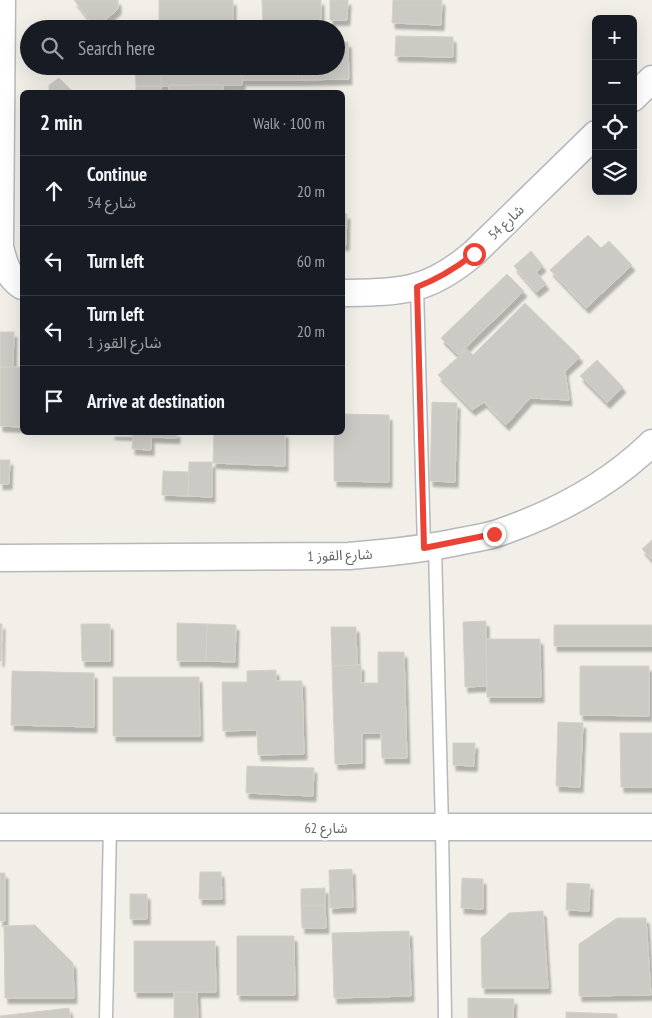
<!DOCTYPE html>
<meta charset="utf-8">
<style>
body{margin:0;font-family:"PT Sans Narrow","Noto Sans Arabic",sans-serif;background:#20242c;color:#f1f3f6}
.controls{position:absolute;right:15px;top:15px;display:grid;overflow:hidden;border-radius:8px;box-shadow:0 5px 20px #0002}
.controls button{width:45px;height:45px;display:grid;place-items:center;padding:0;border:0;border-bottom:1px solid #363941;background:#171b24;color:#f1f3f6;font:25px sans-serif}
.stop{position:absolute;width:15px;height:15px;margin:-11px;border:4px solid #ea4335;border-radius:50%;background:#fff}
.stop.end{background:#ea4335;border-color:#fff;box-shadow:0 1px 5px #0008}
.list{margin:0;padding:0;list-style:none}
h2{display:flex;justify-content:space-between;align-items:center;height:65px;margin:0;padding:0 20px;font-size:21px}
h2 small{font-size:16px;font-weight:400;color:#9ea1a6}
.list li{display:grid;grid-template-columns:32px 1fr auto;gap:15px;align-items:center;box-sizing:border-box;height:70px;padding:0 20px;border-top:1px solid #363941}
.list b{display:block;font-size:19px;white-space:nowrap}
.list p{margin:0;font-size:16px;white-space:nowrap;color:#9ea1a6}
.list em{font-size:16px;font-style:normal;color:#9ea1a6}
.icon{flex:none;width:28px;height:28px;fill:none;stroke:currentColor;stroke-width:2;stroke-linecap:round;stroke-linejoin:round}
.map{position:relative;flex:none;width:652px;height:1018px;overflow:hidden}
.search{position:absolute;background:#171b24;box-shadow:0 5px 20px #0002;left:20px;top:20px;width:325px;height:55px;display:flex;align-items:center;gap:12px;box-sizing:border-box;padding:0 18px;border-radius:28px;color:#9ea1a6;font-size:19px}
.panel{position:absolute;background:#171b24;box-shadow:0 5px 20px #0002;left:20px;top:90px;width:325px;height:345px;border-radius:8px}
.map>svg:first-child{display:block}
</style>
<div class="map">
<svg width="652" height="1018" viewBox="0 0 652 1018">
<defs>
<filter id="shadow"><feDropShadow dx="3" dy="5.5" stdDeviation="1" flood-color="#0004"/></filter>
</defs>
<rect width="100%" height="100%" fill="#f1efe8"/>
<path fill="#cccac5" stroke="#d6d1c6" filter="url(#shadow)" d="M 74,0 L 118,0 L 118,9 L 96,28 Z
M 159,0 L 233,0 L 233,26 L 159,26 Z
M 262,0 L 321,0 L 321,29 L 263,29 Z
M 330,0 L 348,0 L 347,20 L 330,20 Z
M 393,0 L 442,0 L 441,25 L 392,23 Z
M 118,21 L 135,21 L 135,29 L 118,29 Z
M 396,36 L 453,37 L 453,57 L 395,56 Z
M 348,42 L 349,79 L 302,80 L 301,66 L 336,66 L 336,43 Z
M 135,66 L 160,66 L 161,86 L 136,86 Z
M 160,66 L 242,66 L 242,85 L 161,86 Z
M 242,66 L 301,66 L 302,80 L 242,80 Z
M 59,78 L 73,92 L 49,92 L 49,85 Z
M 169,85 L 223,85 L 223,92 L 169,92 Z
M 136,86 L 161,86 L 161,92 L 136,92 Z
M 342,213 L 347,214 L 346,245 L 342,245 Z
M 588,235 L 601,248 L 609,241 L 632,265 L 586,308 L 550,270 Z
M 531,251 L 543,266 L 536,272 L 546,284 L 536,292 L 514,266 Z
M 507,274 L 524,291 L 458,355 L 441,338 Z
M 525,303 L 580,357 L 565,371 L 569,400 L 530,398 L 506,425 L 484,402 L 472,410 L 438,375 L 467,349 L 473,355 Z
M 0,332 L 14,332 L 13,367 L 0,367 Z
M 597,360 L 623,387 L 607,403 L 580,376 Z
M 0,367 L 22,367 L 22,427 L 0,426 Z
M 432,402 L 457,403 L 455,482 L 430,481 Z
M 342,414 L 389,415 L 389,482 L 334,481 L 334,432 L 342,432 Z
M 112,432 L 177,432 L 177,438 L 151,437 L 151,450 L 132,449 L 133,435 L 112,434 Z
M 214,432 L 285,432 L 285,466 L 213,463 Z
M 0,460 L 10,460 L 9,484 L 0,484 Z
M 189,462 L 212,462 L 212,497 L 188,496 Z
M 163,471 L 189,472 L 188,496 L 162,495 Z
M 652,540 L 652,560 L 642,549 Z
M 486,621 L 487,686 L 465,687 L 463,622 Z
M 177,623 L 207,624 L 206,661 L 177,661 Z
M 0,624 L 2,624 L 1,661 L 0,661 Z
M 81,624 L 110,624 L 110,661 L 82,661 Z
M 207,624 L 236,625 L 235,662 L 206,661 Z
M 554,625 L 652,625 L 652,646 L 554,646 Z
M 331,627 L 356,627 L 357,665 L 332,666 Z
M 486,639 L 540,639 L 541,697 L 487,697 Z
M 378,652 L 404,652 L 407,758 L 382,758 L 381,733 L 362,733 L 362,763 L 335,764 L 332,666 L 361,665 L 361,683 L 378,683 Z
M 580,666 L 649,666 L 649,716 L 580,715 Z
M 276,670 L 276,681 L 302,681 L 304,754 L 258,755 L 257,730 L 223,731 L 222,682 L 247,682 L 247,671 Z
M 12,671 L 94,673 L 94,727 L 11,725 Z
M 113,677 L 199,677 L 200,736 L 113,736 Z
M 558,722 L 583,723 L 580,787 L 556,786 Z
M 620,733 L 652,733 L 652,787 L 621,787 Z
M 453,743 L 475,743 L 474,766 L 453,765 Z
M 247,766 L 314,768 L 313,796 L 246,793 Z
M 352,869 L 353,907 L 330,908 L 329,870 Z
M 200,872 L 221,872 L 222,899 L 199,899 Z
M 0,873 L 5,873 L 5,921 L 0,921 Z
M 462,878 L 483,879 L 483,909 L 461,908 Z
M 567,883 L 590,884 L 589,911 L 566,910 Z
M 325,888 L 325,905 L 301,906 L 301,889 Z
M 130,894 L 147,894 L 147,919 L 130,919 Z
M 325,905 L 326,928 L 302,928 L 301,906 Z
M 543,911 L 548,988 L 482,988 L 481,938 L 509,913 Z
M 617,918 L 646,918 L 651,995 L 579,996 L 579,944 Z
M 35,925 L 73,963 L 74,998 L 5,998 L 4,926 Z
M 409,931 L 411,996 L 334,998 L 332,933 Z
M 237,936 L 294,936 L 295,995 L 237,995 Z
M 134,941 L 215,941 L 216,992 L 134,992 Z
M 174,992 L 197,992 L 198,1018 L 174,1018 Z
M 468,998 L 514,999 L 513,1018 L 468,1018 Z
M 69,1008 L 70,1018 L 0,1018 L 0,1016 Z
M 566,1012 L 617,1014 L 617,1018 L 566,1018 Z"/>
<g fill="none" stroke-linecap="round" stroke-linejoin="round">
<defs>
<path id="lane" d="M 417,287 L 424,548
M 435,547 L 442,828 L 445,1018
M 106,1018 L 110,827"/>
<path id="street" d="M 2,0 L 0,247 C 4,263 8,277 22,286
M 633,98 L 652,79
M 342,293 C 401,292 427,293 474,253 L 596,134
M 0,558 L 349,556 C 387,553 425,549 462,541 C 473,539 485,537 495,534 C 552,515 609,485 652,443
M 0,827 L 652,827"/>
</defs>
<use href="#lane" stroke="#b5b8bc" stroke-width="15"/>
<use href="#street" stroke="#b5b8bc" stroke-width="29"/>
<use href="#lane" stroke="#fff" stroke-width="12"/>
<use href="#street" stroke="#fff" stroke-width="26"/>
</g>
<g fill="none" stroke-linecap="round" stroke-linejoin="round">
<path stroke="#ea4335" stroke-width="6" d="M 474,254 C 456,268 438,279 417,287 L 424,548 L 494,534"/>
</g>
<g text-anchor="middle" stroke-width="4.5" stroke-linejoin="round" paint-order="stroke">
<g font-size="14" fill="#5f6368" stroke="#fff">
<text transform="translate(506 222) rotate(-44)" y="5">شارع 54</text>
<text transform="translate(340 555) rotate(-2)" y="5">شارع القوز 1</text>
<text x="326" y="833">شارع 62</text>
</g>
</g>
</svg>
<div class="controls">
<button>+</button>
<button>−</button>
<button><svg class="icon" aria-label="locate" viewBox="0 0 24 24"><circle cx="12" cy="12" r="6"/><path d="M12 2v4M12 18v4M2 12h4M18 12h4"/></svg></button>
<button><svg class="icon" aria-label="layers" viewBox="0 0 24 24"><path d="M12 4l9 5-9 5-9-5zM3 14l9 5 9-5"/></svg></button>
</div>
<div class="stop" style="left:474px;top:254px"></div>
<div class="stop end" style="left:494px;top:534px"></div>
<div class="search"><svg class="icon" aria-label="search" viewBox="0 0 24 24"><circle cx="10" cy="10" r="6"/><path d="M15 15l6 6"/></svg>Search here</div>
<section class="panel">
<h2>2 min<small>Walk · 100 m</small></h2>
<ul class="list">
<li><svg class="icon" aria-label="ahead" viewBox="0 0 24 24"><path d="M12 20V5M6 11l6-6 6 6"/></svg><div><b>Continue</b><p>شارع 54</p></div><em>20 m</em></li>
<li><svg class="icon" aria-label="left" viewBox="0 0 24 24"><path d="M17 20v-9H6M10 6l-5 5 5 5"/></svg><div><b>Turn left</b></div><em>60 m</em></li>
<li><svg class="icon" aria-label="left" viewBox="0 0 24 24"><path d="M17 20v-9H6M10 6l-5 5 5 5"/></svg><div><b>Turn left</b><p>شارع القوز 1</p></div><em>20 m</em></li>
<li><svg class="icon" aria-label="arrive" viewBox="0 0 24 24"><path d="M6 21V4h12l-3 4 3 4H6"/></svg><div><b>Arrive at destination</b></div></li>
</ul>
</section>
</div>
